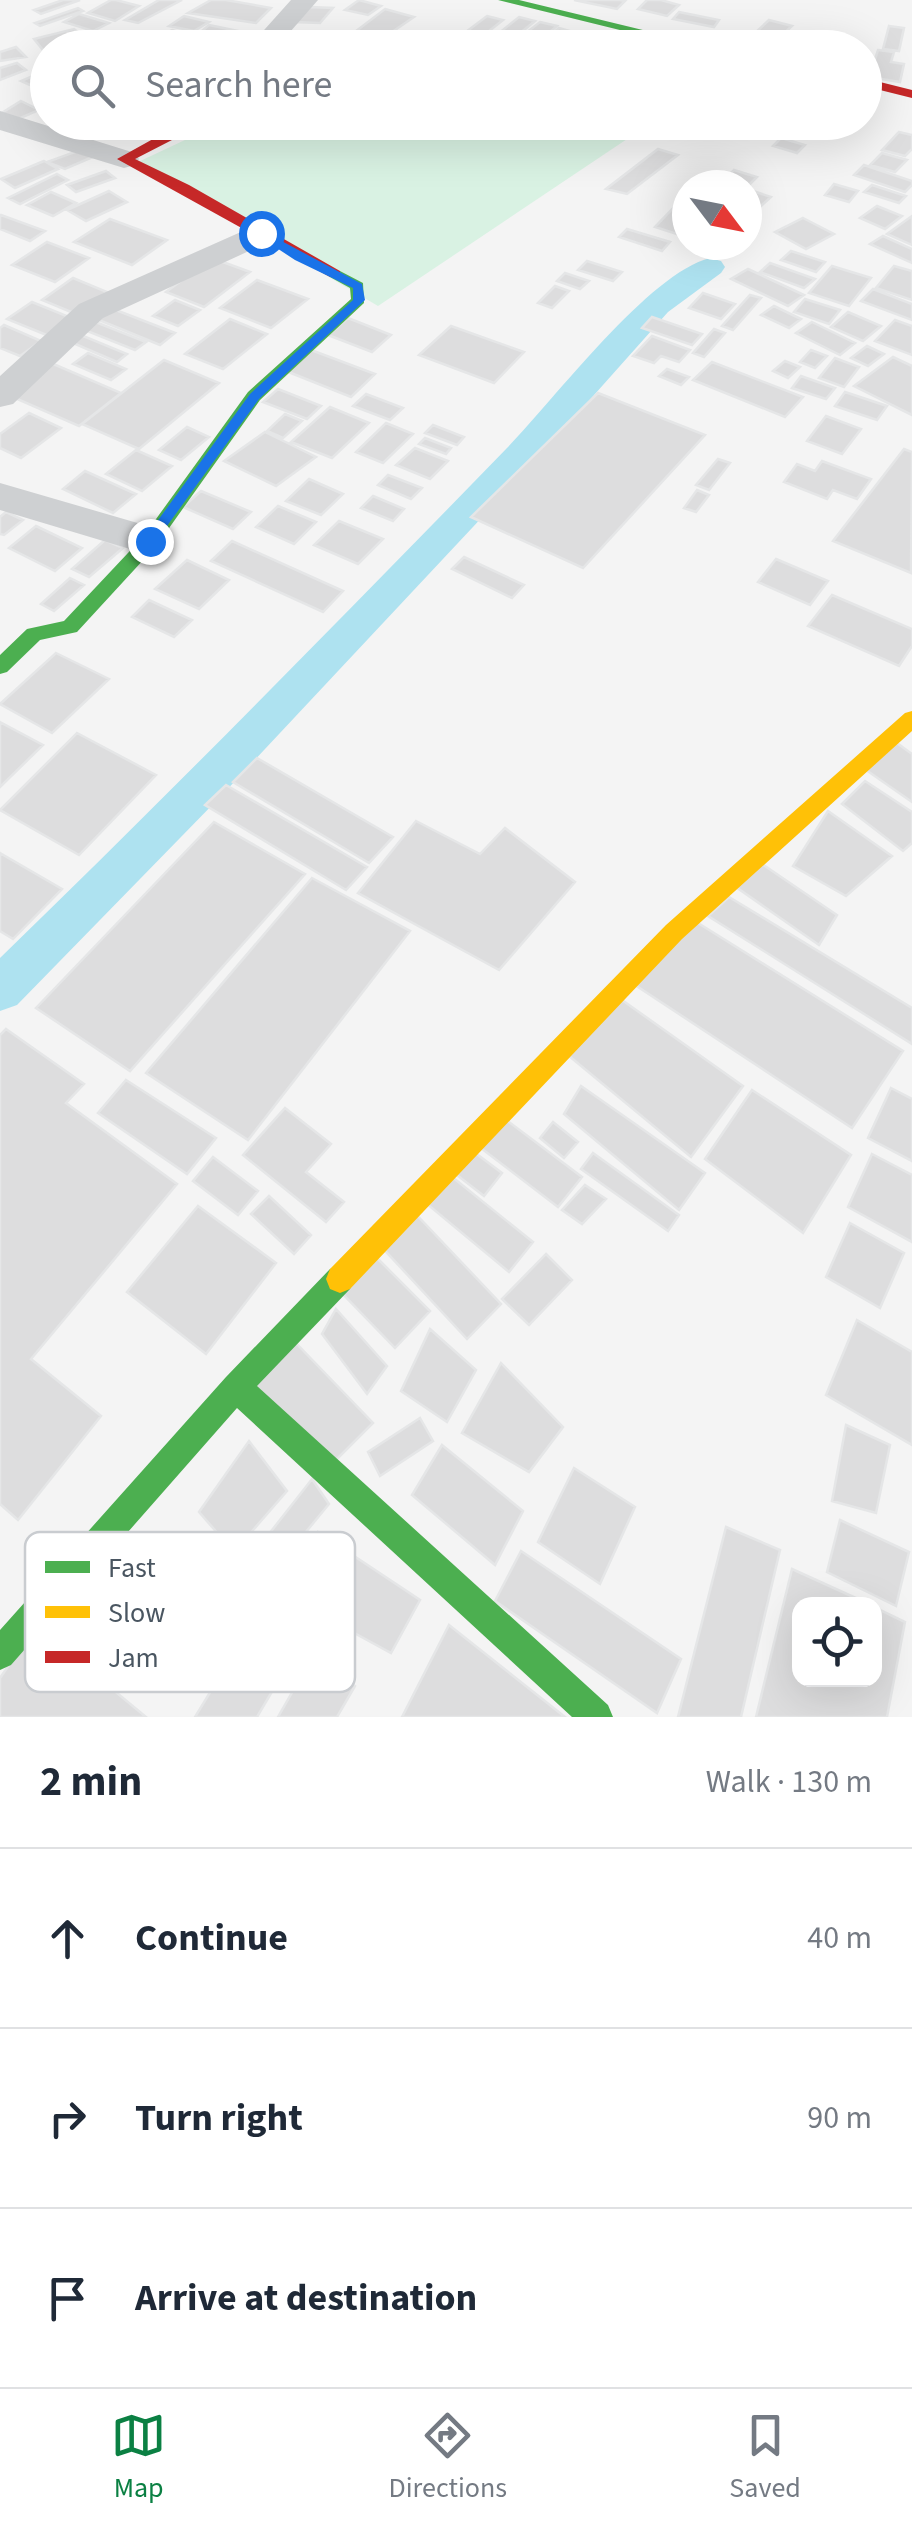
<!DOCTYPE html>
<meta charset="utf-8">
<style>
body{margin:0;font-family:"Source Sans 3",sans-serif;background:#f2f2f3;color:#1f2937}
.controls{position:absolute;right:30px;bottom:30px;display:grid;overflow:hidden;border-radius:20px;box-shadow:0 10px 40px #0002}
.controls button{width:90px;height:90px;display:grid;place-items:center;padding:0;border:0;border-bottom:2px solid #e0e1e3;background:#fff;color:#1f2937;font:50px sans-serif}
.compass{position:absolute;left:672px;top:170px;width:90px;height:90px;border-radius:50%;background:#fff;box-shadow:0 10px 40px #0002;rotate:122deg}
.stop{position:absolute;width:30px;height:30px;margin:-22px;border:8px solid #1a73e8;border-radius:50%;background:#fff}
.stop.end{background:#1a73e8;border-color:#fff;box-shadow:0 2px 10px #0008}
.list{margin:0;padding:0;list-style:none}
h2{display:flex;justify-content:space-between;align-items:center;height:130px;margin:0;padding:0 40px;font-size:42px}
h2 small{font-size:32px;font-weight:400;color:#747a83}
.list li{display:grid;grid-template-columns:65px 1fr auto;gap:30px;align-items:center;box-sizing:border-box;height:180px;padding:0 40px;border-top:2px solid #e0e1e3}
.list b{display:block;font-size:38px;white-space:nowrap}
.list em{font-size:32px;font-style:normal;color:#747a83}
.icon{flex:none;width:55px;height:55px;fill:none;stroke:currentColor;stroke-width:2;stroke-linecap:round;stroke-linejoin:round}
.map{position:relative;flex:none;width:912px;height:1717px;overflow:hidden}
.search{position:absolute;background:#fff;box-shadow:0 10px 40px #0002;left:30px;right:30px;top:30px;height:110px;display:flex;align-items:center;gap:25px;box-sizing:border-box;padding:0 35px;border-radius:55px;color:#747a83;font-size:38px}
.sheet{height:670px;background:#fff}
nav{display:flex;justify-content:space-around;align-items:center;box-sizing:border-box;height:140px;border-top:2px solid #e0e1e3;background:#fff;font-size:28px;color:#747a83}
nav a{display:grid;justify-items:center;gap:5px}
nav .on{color:#0b8043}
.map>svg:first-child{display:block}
</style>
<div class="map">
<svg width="912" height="1717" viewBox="0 0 912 1717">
<rect width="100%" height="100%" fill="#f4f4f4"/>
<path fill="#d9f2e3" d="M 221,123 L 651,123 L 378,306 L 136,163 Z"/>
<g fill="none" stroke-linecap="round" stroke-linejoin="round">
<path fill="#aee2f0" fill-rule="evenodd" d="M 710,258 L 721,261 L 725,267 L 721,273 L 668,312 L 546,449 L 221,796 L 17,1005 L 0,1011 L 0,958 C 172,791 340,620 507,448 C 554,400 649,273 710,258 Z"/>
</g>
<path fill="#ddddde" stroke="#e5e6e7" stroke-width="2.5" d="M 63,0 L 80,0 L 41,14 L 34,10 Z
M 111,0 L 116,0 L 139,6 L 115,21 L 88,13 Z
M 159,0 L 182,0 L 138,23 L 125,20 Z
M 211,0 L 226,0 L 271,8 L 256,23 L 188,13 Z
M 359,0 L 381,6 L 368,15 L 345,10 Z
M 574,0 L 620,0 L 625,1 L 617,9 Z
M 647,0 L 661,0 L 679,5 L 667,16 L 638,9 Z
M 310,7 L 333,8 L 320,23 L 295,22 Z
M 78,8 L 83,11 L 40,26 L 35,23 Z
M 385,9 L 414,17 L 373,45 L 347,38 Z
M 679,12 L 719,20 L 714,27 L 673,19 Z
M 79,14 L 109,23 L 93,31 L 64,22 Z
M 184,16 L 209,22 L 194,31 L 169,26 Z
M 487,16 L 503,20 L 479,39 L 462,35 Z
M 519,17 L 535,21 L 504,46 L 488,42 Z
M 769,20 L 792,26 L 778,39 L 755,33 Z
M 540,22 L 557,26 L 531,48 L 509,46 Z
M 209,25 L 248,33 L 234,41 L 196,36 Z
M 889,26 L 904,28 L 899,51 L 883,49 Z
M 559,28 L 587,36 L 574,48 L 536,48 Z
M 74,29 L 87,40 L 43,50 L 34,39 Z
M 172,30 L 184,34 L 165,45 L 152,41 Z
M 395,32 L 410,36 L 395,48 L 377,45 Z
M 117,33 L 124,38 L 96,48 L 79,46 Z
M 422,37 L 445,43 L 439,48 L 409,46 Z
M 16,47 L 26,57 L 0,61 L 0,52 Z
M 878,50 L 894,52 L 891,62 L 904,64 L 900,82 L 869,77 Z
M 17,63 L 26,70 L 0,80 L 0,68 Z
M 35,75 L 48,81 L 48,93 L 21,81 Z
M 21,101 L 39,110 L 16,120 L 0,114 Z
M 899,132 L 912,135 L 912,149 L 905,156 L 882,150 Z
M 781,138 L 805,145 L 797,153 L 773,146 Z
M 83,149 L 95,156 L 65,169 L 47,162 Z
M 658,149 L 678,155 L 627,194 L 606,189 Z
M 882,153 L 907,160 L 895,172 L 870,165 Z
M 44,161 L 58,169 L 15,188 L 1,179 Z
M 864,165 L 912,181 L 912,185 L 905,192 L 854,175 Z
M 734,170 L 757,177 L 749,185 L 726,178 Z
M 106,171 L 115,178 L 76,192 L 67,185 Z
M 57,174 L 68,180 L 20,204 L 8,198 Z
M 834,184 L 858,191 L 849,202 L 825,195 Z
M 872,185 L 906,196 L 899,203 L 864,192 Z
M 747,189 L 771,197 L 753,213 L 747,210 Z
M 109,191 L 127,202 L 86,221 L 67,210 Z
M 51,192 L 76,203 L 53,216 L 27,205 Z
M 679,202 L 687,205 L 687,224 L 677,234 L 655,227 Z
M 877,206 L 902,216 L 885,229 L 860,218 Z
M 0,216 L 1,215 L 45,231 L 30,241 L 0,229 Z
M 912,216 L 912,245 L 887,234 Z
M 803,218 L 834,234 L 806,249 L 775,232 Z
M 110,219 L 167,240 L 132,265 L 74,242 Z
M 627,229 L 670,242 L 662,251 L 619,237 Z
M 883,236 L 912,249 L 912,263 L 870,244 Z
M 47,242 L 89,258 L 55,282 L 12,265 Z
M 791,251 L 825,262 L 816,272 L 781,260 Z
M 212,258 L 250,272 L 204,307 L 166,292 Z
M 587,261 L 622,272 L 613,281 L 578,270 Z
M 770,263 L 815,279 L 804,288 L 760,272 Z
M 832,266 L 871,278 L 849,306 L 809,293 Z
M 894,266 L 912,271 L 912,300 L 876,288 Z
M 748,269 L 804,295 L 788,306 L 731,279 Z
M 565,273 L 589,281 L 580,289 L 557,281 Z
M 73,278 L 107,292 L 76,314 L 42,300 Z
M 257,280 L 308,299 L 271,328 L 220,308 Z
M 555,286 L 569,291 L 552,308 L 538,303 Z
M 873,289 L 912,304 L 912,320 L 861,301 Z
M 703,293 L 735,304 L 721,319 L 689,308 Z
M 750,295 L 761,298 L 733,330 L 722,326 Z
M 805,299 L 840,310 L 829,324 L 794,312 Z
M 175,300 L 200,310 L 178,326 L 153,316 Z
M 32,302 L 74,319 L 49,336 L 7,319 Z
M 774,306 L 801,319 L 789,328 L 761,315 Z
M 108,307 L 175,333 L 160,345 L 94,318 Z
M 848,312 L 881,326 L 863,341 L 831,327 Z
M 652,317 L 702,334 L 692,345 L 642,328 Z
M 348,318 L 391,335 L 372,352 L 328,335 Z
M 230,319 L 267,334 L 223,369 L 185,354 Z
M 895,320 L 912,326 L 912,355 L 875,341 Z
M 93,321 L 146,342 L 135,350 L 82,329 Z
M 812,322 L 855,343 L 840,355 L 796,333 Z
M 4,325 L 41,341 L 20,356 L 0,348 L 0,328 Z
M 451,326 L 524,352 L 494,383 L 419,355 Z
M 714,329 L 725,333 L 704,357 L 693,353 Z
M 76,333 L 127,354 L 117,362 L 66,340 Z
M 652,336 L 690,350 L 679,362 L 661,356 L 654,363 L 633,356 Z
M 867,346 L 884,354 L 868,366 L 851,358 Z
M 311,350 L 375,374 L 351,397 L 286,371 Z
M 811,350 L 827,356 L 815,368 L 800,362 Z
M 88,353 L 126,369 L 111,380 L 73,364 Z
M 893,357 L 912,366 L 912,415 L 854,386 Z
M 835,358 L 859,367 L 844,387 L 819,378 Z
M 164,360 L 219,383 L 139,449 L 82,424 Z
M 785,361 L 800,367 L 788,378 L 773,371 Z
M 712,362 L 803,397 L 785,417 L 693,380 Z
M 51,363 L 121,393 L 79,426 L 8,395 Z
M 667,369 L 689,377 L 681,385 L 659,376 Z
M 801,376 L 835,388 L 826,399 L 792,388 Z
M 278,389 L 321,406 L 307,419 L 263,402 Z
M 845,392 L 887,406 L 877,420 L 835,406 Z
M 598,393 L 705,435 L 583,568 L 471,517 Z
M 366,394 L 403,408 L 390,420 L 353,406 Z
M 330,407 L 369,423 L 332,458 L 291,442 Z
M 29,413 L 61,428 L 21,458 L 0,448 L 0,434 Z
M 285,414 L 302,421 L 283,438 L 267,431 Z
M 826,416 L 861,429 L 842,454 L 807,441 Z
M 386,423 L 413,434 L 383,463 L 356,452 Z
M 433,425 L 464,437 L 457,445 L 425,433 Z
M 187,427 L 209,437 L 181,460 L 159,450 Z
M 265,432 L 316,457 L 276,486 L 224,461 Z
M 425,438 L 451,448 L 446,454 L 419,444 Z
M 415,448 L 448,461 L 430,479 L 396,465 Z
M 904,449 L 912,452 L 911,573 L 833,541 Z
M 136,450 L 172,466 L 142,491 L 106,474 Z
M 718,459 L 730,463 L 709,490 L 696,485 Z
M 822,461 L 871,479 L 857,499 L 833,490 L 827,499 L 784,482 L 797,464 L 815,471 Z
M 85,471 L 136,494 L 113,513 L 63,489 Z
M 388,475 L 422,488 L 411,499 L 378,485 Z
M 309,479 L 343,494 L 321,515 L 286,501 Z
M 697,490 L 709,495 L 696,512 L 684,508 Z
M 201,491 L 251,512 L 233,529 L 183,507 Z
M 373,496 L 404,509 L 393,521 L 361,508 Z
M 278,506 L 316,522 L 294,544 L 256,527 Z
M 6,512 L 23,520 L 4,535 L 0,534 L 0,517 Z
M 339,521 L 383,539 L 358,564 L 314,545 Z
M 36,526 L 82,548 L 55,571 L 9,548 Z
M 105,540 L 123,548 L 89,577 L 72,569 Z
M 232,541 L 343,591 L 323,612 L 211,561 Z
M 464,557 L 524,585 L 512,598 L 452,569 Z
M 776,559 L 828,581 L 810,605 L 758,582 Z
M 187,560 L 229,580 L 199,609 L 155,589 Z
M 70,578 L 84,585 L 54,611 L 41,604 Z
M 832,595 L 912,629 L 912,646 L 899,666 L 808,626 Z
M 149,600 L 192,620 L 174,637 L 132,617 Z
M 56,653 L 109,679 L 52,733 L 0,704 Z
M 0,722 L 43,745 L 0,787 Z
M 77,733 L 156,775 L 79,855 L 0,810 Z
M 897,743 L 912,754 L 912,802 L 866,770 Z
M 257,758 L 393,837 L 369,863 L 233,782 Z
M 865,781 L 912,812 L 912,843 L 903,851 L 842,804 Z
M 226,785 L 367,867 L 346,890 L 205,805 Z
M 828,811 L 892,856 L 846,896 L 793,866 Z
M 416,821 L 480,854 L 505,828 L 575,882 L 499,970 L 358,893 Z
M 214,822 L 305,874 L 130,1071 L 36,1008 Z
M 0,853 L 62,889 L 13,939 L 0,931 Z
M 756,860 L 837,915 L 819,945 L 733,885 Z
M 312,878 L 410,931 L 248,1140 L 146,1073 Z
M 729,897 L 912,1008 L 912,1044 L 708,916 Z
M 690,918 L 903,1051 L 852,1128 L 635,985 Z
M 622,1000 L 743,1086 L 691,1157 L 563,1051 Z
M 6,1029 L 84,1084 L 66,1103 L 177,1184 L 31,1359 L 101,1416 L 18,1520 L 0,1504 L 0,1035 Z
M 126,1080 L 216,1138 L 187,1174 L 98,1113 Z
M 581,1086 L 705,1173 L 679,1210 L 564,1114 Z
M 891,1088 L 912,1099 L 912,1161 L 868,1138 Z
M 752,1090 L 851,1155 L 803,1233 L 705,1159 Z
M 285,1108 L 331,1144 L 306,1172 L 344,1202 L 326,1222 L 243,1155 Z
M 497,1113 L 582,1177 L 558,1207 L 473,1142 Z
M 553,1122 L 578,1142 L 564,1158 L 540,1138 Z
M 470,1149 L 502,1173 L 484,1196 L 449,1169 Z
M 593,1153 L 679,1215 L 668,1231 L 581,1169 Z
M 872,1154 L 912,1175 L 912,1242 L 848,1207 Z
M 213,1157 L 258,1191 L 238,1215 L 193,1181 Z
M 446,1172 L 533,1242 L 509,1272 L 421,1199 Z
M 585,1185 L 606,1199 L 582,1224 L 562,1210 Z
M 269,1196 L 311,1235 L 294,1254 L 251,1214 Z
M 198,1206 L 276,1263 L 206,1354 L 127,1292 Z
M 412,1210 L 501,1304 L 467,1339 L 377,1242 Z
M 850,1223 L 904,1253 L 880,1308 L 826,1277 Z
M 372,1253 L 430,1311 L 395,1348 L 337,1288 Z
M 546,1254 L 572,1280 L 529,1325 L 502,1299 Z
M 336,1309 L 387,1366 L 367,1394 L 322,1334 Z
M 857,1320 L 912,1352 L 912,1445 L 826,1395 Z
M 430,1329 L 476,1370 L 447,1422 L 401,1391 Z
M 294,1341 L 373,1423 L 334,1462 L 248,1384 Z
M 501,1363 L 563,1427 L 529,1472 L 462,1433 Z
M 420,1418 L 433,1441 L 380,1476 L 368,1452 Z
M 846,1425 L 890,1445 L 876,1513 L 832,1501 Z
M 249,1441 L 287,1491 L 234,1552 L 199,1512 Z
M 442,1445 L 523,1511 L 495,1565 L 412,1495 Z
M 574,1468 L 635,1507 L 600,1584 L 538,1542 Z
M 312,1479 L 329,1504 L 262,1585 L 240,1571 Z
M 840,1520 L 909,1552 L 896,1606 L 827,1572 Z
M 726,1527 L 780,1550 L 741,1717 L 678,1717 Z
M 318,1532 L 420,1600 L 391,1653 L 292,1599 Z
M 521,1551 L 681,1659 L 657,1713 L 495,1601 Z
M 792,1569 L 869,1604 L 800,1604 L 800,1680 L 874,1680 L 874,1607 L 905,1622 L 887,1717 L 756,1717 Z
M 258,1614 L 299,1646 L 257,1717 L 195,1717 Z
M 449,1625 L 565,1717 L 402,1717 Z
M 36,1626 L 146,1717 L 0,1717 L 0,1678 Z
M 314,1654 L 355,1686 L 337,1717 L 278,1717 Z"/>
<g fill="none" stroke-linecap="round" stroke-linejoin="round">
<path fill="#ced0d2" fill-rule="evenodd" d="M 291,0 L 318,0 L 276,48 L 248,48 Z
M 0,111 L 135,153 L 139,159 L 135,165 L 124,168 L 0,130 Z
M 261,223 L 273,226 L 277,233 L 273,240 L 103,318 L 13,404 L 0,407 L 0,376 L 79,304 Z
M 0,483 L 165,531 L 171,541 L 165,551 L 150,555 L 0,510 Z"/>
<path fill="#4caf50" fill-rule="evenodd" d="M 498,0 L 519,0 L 717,48 L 693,48 Z
M 330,271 L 340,271 L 363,283 L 364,303 L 260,400 L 157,545 L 77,632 L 40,640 L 7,672 L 0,674 L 0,655 L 27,629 L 64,621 L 143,537 L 248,392 L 351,299 L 350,288 L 330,277 Z
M 340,1265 L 350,1269 L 354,1279 L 350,1289 L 257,1386 L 608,1705 L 613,1717 L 572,1717 L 237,1408 L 11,1665 L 0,1670 L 0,1630 L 226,1377 L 330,1269 Z"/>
<path fill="#ffc107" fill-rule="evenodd" d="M 912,711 L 912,731 L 682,939 L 350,1289 L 340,1293 L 330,1289 L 326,1279 L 330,1269 L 666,925 L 905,713 Z"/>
<path fill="#c62828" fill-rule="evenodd" d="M 864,78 L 912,90 L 912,98 L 864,86 Z
M 174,122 L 188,122 L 172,140 L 135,159 L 189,185 L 340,271 L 340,277 L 330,277 L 117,159 L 162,134 Z"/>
</g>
<path fill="#1a73e8" d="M 261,230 L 362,284 L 365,300 L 259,399 L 154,544 L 145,544 L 145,538 L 250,394 L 353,300 L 353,288 L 295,260 L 257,235 Z"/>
<rect x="25" y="1532" width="330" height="160" rx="15" fill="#fff" stroke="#c9ccd0" stroke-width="2.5"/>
<rect x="45" y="1561" width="45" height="12" fill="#4caf50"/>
<rect x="45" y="1606" width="45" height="12" fill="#ffc107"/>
<rect x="45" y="1651" width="45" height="12" fill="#c62828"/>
<g font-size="28" fill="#4a5661">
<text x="108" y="1577">Fast</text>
<text x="108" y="1622">Slow</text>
<text x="108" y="1667">Jam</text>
</g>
</svg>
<div class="controls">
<button><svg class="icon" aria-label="locate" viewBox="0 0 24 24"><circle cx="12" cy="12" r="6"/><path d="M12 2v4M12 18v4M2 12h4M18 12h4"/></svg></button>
</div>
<svg class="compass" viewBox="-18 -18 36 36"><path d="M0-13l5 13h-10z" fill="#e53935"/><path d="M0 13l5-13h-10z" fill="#747a83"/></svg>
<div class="stop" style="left:261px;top:233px"></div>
<div class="stop end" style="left:150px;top:541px"></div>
<div class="search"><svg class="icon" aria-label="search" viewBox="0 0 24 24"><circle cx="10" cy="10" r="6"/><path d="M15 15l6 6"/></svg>Search here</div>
</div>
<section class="sheet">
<h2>2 min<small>Walk · 130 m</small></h2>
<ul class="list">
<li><svg class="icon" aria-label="ahead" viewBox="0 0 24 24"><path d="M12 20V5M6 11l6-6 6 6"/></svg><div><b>Continue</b></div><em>40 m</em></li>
<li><svg class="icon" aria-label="right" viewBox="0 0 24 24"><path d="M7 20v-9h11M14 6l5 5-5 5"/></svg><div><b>Turn right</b></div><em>90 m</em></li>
<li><svg class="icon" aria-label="arrive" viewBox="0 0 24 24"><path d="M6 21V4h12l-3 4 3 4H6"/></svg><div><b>Arrive at destination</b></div></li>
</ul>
</section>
<nav>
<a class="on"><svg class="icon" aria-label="map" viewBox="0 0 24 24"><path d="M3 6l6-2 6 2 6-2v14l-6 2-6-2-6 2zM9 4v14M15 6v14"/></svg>Map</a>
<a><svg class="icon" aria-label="directions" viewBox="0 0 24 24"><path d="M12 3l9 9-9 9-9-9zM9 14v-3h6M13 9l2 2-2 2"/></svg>Directions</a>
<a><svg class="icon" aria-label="saved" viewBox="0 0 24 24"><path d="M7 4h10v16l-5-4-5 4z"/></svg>Saved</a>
</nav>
